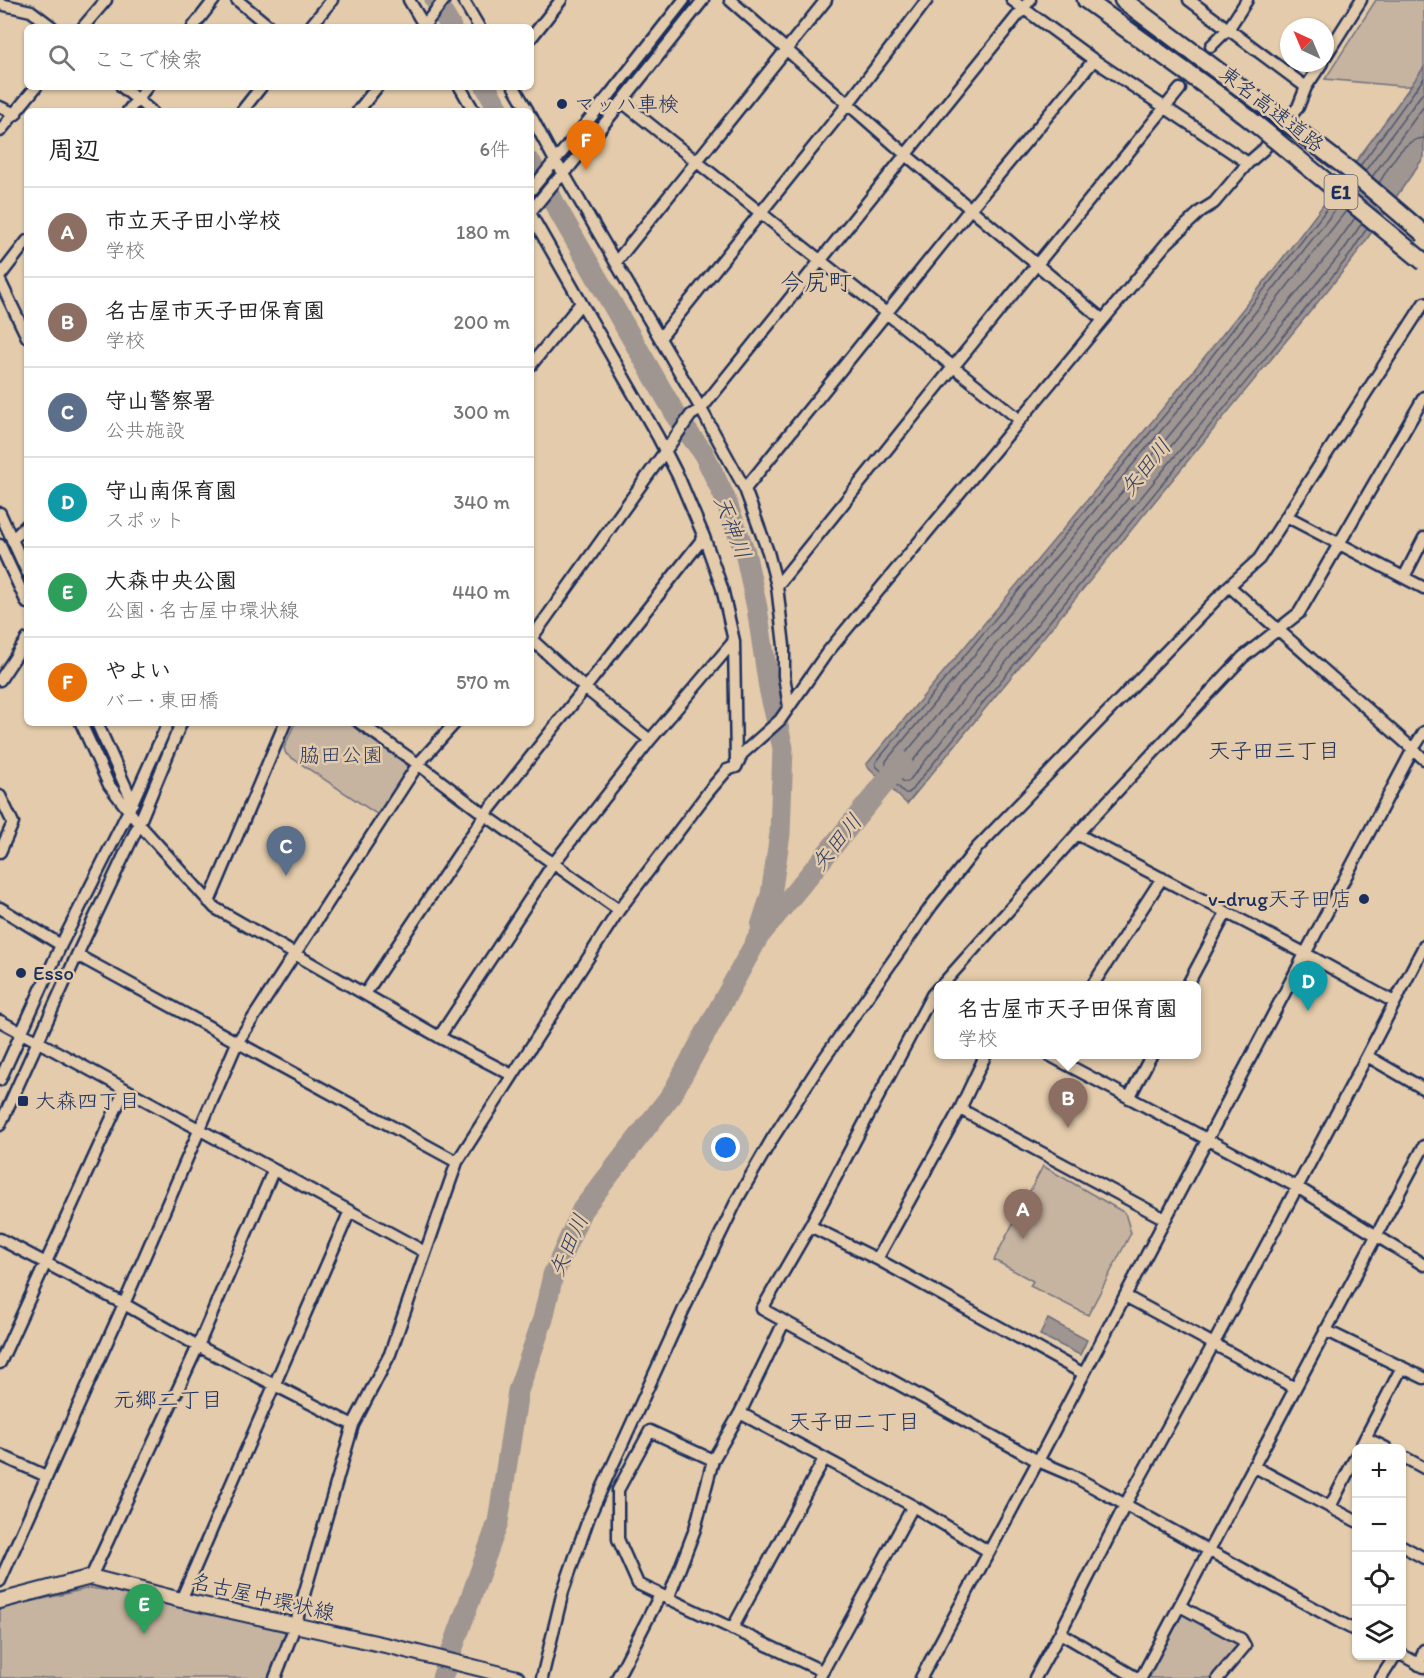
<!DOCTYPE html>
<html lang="ja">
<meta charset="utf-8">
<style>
body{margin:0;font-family:Itim,"Klee One",sans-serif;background:#f6f6f6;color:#222}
.controls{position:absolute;right:18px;bottom:18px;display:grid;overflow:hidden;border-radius:9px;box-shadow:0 2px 4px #0004}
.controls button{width:54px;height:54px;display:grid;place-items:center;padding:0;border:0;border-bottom:2px solid #e0e0e0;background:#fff;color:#222;font:30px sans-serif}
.compass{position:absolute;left:1280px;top:18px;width:54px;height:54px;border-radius:50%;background:#fff;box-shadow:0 2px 4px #0004;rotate:316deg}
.you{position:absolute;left:726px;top:1148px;width:21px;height:21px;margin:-15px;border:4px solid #fff;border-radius:50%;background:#1a73e8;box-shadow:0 0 0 9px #1a73e833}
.badge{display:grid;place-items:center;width:39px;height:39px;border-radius:50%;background:#db2777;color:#fff;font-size:20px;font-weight:700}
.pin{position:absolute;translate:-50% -50px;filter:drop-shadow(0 2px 3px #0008)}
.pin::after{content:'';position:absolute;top:32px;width:21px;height:18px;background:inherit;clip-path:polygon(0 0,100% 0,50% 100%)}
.popup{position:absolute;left:934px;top:981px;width:267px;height:78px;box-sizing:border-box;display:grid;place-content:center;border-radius:9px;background:#fff;filter:drop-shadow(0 2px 4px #0005);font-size:20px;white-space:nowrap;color:#767676}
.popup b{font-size:22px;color:#222}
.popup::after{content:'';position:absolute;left:50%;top:100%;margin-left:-12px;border:12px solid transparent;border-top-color:#fff}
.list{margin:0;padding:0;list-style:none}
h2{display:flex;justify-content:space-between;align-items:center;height:78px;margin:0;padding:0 24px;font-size:26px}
h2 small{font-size:20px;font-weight:400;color:#767676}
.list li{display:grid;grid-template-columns:39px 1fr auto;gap:18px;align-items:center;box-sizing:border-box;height:90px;padding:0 24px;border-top:2px solid #e0e0e0}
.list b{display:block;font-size:22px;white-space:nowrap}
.list p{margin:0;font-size:20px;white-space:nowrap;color:#767676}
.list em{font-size:20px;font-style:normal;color:#767676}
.icon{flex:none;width:33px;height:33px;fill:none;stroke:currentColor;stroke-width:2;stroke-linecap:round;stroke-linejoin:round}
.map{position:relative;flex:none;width:1424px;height:1678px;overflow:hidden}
.search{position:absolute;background:#fff;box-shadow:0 2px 4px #0004;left:24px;top:24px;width:510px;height:66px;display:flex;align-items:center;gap:15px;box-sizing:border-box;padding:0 21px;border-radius:9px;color:#767676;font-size:22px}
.panel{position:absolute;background:#fff;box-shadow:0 2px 4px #0004;left:24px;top:108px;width:510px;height:618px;border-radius:9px}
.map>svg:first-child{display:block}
</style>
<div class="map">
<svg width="1424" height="1678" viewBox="0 0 1424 1678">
<rect width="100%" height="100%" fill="#e3cbab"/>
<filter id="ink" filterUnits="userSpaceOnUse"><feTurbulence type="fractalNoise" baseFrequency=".0167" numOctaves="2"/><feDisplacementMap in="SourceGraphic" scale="12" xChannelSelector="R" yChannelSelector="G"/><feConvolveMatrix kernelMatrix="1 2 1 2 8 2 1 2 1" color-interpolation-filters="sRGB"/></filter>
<g filter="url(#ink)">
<path fill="#c6b4a0" stroke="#70727f" stroke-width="1.5" d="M 1376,0 L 1424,0 L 1424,86 L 1400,86 L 1325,79 Z
M 295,723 L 348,723 L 407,765 L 411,774 L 386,812 L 378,815 L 286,754 L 284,748 Z
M 1043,1166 L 1125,1213 L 1131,1233 L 1088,1315 L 1030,1286 L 1033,1281 L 994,1260 Z
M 90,1588 L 113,1591 L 286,1632 L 288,1637 L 268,1678 L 0,1678 L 0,1609 Z
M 1185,1614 L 1238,1641 L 1240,1647 L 1213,1678 L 1151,1678 L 1149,1673 L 1179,1616 Z"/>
<path fill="#9f9591" stroke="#6a6c7d" stroke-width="1.5" d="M 1424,67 L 1424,157 L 1353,259 L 907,804 L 866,765 C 1056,536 1253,311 1424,67 Z
M 1048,1319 L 1087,1340 L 1080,1355 L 1040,1335 Z"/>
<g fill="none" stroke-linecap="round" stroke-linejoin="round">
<path stroke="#505872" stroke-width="1.5" d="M 1360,166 L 1424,78
M 1365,171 L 1424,91
M 1372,177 L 1424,106
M 1379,183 C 1390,166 1402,139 1424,138
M 1334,200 L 1183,393 L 876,762 L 876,766 L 905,793 L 909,793 L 1349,256 L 1367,228
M 1339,205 L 1189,397 L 886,761 L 886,765 L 904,782 L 908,782 L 1343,251 L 1362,223
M 1346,211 L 1196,403 L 899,761 L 898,764 L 903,769 L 907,768 L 1335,246 L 1355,218"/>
<path stroke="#9f9591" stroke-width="21" d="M 435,0 L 451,27
M 486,87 L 500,111
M 531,163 L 680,422 L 703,452 L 724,496 L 745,552 L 757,608 L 769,688 L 783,748 L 780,834 L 771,895 L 761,926
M 442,1678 L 498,1522 L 518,1391 L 543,1319 L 553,1275 L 582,1210 L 672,1094 L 759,936 L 902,762"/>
<path stroke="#bbac9c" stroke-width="10" stroke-dasharray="10 5" stroke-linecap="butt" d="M 1180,89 L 1211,46"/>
<defs>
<path id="minor" d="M 237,0 L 270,27
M 409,0 L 425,27
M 463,0 L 479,27
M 730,0 L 905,154 L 1103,320
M 1012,0 L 1094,60 L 1248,163
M 1189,0 L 1306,87
M 0,4 L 31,11 L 52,27
M 83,27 L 106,0
M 193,27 L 214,0
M 310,27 L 332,0
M 423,27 L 444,0
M 531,38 L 561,0
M 1211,46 L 1229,28 L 1247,0
M 1325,57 L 1361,0
M 122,87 L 151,111
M 460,87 L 474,111
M 514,87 L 528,111
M 622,102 L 1020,420
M 0,107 L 16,114
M 128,111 L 147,87
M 242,111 L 261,87
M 358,111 L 377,87
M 531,116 L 555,161 L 564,174 L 701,409 L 745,489 L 768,552 L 777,586 L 784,646 L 784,676 L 789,707
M 0,131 L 36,87
M 531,190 L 611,93 L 684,0
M 531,211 L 554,183 L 564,174 L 703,0
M 531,215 L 658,437 L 679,478 L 704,537 L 722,588 L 734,641 L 736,763
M 616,262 L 826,0
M 0,276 L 27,241
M 0,281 L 27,337
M 660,338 L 848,104 L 927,0
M 531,365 L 581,303
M 745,489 L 971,208 L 1094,60
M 0,513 L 27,572
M 1288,517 L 1424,588
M 12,540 L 27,525
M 0,545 L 27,603
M 1404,577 L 1424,538
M 777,586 L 954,366 L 1180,89
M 1229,586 L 1424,759
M 531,639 L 691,415 L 701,409 L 1030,0
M 531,639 L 586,689 L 650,740
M 0,680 L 27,639
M 81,723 L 109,785 L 139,824 L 215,908 L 439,1037 L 512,1075
M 97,723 L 133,803
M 360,723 L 418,764 L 485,815 L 619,910
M 0,796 L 13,823 L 0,852
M 1077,834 L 1306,954 L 1394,1002
M 209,902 L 285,723
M 0,908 L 61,945
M 77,955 L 457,1162
M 941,986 L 1077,834 L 1243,657 L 1299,613 L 1424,397
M 1092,986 L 1162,878
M 1187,986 L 1226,913
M 939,987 L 932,995 L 810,1226 L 762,1309 L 1038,1461 L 1071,1475 L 1356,1631
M 365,994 L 485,815 L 704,537
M 0,1021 L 425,1252
M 439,1037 L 553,864 L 650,740 L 734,641
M 1047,1054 L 1297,1187 L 1424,1265
M 1367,1056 L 1424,1089
M 0,1080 L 61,945 L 129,810 L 168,723
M 1129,1098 L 1152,1054
M 960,1109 L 1165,1219
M 0,1125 L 77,955 L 139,824 L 181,723
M 810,1226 L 877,1259 L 1084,1374
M 0,1239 L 124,1304 L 198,1346 L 353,1425
M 877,1259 L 960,1109 L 986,1054
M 1125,1296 L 1295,1388
M 1325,1330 L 1424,1378
M 0,1363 L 125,1089
M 740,1413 L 913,1506 L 988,1551
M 1366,1438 L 1386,1448
M 1360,1448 L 1402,1367
M 0,1455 L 46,1476
M 1402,1456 L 1424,1468
M 713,1460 L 650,1431 L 618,1490 L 618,1539 L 638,1584 L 822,1671
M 1253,1466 L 1356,1521
M 1330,1507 L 1356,1456
M 1402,1546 L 1424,1558
M 91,1577 L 198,1346 L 273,1171
M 0,1581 L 124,1304 L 237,1043 L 418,764 L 455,723
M 668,1599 L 695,1529 L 713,1460 L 740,1413 L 784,1322
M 181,1600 L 349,1213
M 1180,1606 L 1241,1639 L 1245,1646 L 1218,1678
M 732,1629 L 824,1459
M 1060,1633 L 1137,1678
M 1402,1655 L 1424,1667
M 1419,1665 L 1424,1650
M 275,1678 L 295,1626 L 353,1425 L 390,1354 L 457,1162 L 619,910 L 709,791 L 727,770 L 736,767 L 742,754 L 780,720 L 826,654 L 1166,244 L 1201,211 L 1214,203 L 1248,163 L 1264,149 L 1298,107 L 1306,87 L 1322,63
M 542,1678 L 563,1591 L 589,1517 L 683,1311 L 738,1198 L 772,1139 L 823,1060 L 932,905 L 976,849 L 1229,586 L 1259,559 L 1424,303
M 617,1678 L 660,1595
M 819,1678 L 913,1506
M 921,1678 L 1038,1461 L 1413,749 L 1424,732
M 1035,1678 L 1060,1633 L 1125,1505 L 1214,1343 L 1367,1056 L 1424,946
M 1141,1678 L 1424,1146
M 1381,1678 L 1395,1656"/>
<path id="major" d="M 0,1601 L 91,1577 L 181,1600 L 394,1647 L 517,1678"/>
<path id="highway" d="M 1086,0 L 1224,99 L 1257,125
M 1123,0 L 1269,109"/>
</defs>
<use href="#minor" stroke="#1b2f5e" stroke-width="15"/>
<use href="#major" stroke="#1b2f5e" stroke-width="18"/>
<use href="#highway" stroke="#1b2f5e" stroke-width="21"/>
<use href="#minor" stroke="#e3cbab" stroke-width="10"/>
<use href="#major" stroke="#e3cbab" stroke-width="14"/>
<use href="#highway" stroke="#e3cbab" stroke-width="16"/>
<defs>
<path id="highway-bridge" d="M 1269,109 L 1348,169 L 1424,234
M 1257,125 L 1424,262"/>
</defs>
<use href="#highway-bridge" stroke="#1b2f5e" stroke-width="21" stroke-linecap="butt"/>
<use href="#highway-bridge" stroke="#e3cbab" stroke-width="16"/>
</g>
</g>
<g fill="#1b2f5e" stroke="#e3cbab" stroke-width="2">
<circle cx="562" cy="104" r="6"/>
<circle cx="1364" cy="899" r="6"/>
<circle cx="21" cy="973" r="6"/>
<rect x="17" y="1095" width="12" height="12" rx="3"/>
</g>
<g text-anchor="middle" stroke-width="5" stroke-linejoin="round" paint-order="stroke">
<rect fill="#e3cbab" stroke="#575e75" stroke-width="1.5" x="1324.5" y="175" width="33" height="34" rx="4.5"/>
<g font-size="20" font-weight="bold" fill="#1b2f5e">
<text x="1341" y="199">E1</text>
</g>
<g font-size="21" fill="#1b2f5e" stroke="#e3cbab" text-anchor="start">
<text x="574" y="111">マッハ車検</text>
<text x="1352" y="906" text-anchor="end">v-drug天子田店</text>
<text x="33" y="980">Esso</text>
<text x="35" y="1108">大森四丁目</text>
</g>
<g font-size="21" fill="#1b2f5e" stroke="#e3cbab">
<text transform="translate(1272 109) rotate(38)" y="7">東名高速道路</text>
<text transform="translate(263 1597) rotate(13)" y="7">名古屋中環状線</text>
</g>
<g font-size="21" fill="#2c3c65" stroke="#e3cbab">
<text x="341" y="762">脇田公園</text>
</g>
<g font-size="22" font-style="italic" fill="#2f3e66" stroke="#e3cbab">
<text transform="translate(1145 467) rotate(-51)" y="8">矢田川</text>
<text transform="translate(733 527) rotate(69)" y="8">天神川</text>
<text transform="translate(836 842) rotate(-51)" y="8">矢田川</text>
<text transform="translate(568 1245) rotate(-66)" y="8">矢田川</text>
</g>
<g font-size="22" fill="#1b2f5e" stroke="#e3cbab">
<text x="1274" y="758">天子田三丁目</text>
<text x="168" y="1407">元郷二丁目</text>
<text x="854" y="1429">天子田二丁目</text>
</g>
<g font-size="24" fill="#1b2f5e" stroke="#e3cbab">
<text x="816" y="290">今尻町</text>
</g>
</g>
</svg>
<div class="controls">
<button>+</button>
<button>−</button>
<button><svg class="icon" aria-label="locate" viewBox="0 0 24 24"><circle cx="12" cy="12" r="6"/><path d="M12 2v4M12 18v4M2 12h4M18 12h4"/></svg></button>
<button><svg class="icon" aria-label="layers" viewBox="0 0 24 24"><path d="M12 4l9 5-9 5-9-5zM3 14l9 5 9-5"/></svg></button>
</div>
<svg class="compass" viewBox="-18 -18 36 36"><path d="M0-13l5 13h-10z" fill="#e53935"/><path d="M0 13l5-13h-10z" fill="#767676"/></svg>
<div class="you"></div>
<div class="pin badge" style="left:1023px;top:1239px;background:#8d6e63">A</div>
<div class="pin badge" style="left:1068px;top:1128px;background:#8d6e63">B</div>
<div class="popup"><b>名古屋市天子田保育園</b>学校</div>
<div class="pin badge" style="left:286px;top:876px;background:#5c6f8a">C</div>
<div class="pin badge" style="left:1308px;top:1011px;background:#0f9aa8">D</div>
<div class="pin badge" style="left:144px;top:1634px;background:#2e9e5b">E</div>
<div class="pin badge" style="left:586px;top:170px;background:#e8710a">F</div>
<div class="search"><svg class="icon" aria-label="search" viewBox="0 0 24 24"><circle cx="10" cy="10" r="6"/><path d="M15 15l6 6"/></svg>ここで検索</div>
<section class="panel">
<h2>周辺<small>6件</small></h2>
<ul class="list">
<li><span class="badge" style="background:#8d6e63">A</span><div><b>市立天子田小学校</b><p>学校</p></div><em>180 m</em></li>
<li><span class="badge" style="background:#8d6e63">B</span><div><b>名古屋市天子田保育園</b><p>学校</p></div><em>200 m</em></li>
<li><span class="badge" style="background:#5c6f8a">C</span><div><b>守山警察署</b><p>公共施設</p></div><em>300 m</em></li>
<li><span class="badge" style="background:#0f9aa8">D</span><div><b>守山南保育園</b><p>スポット</p></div><em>340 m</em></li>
<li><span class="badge" style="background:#2e9e5b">E</span><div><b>大森中央公園</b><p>公園 · 名古屋中環状線</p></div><em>440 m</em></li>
<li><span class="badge" style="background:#e8710a">F</span><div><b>やよい</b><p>バー · 東田橋</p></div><em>570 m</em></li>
</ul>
</section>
</div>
